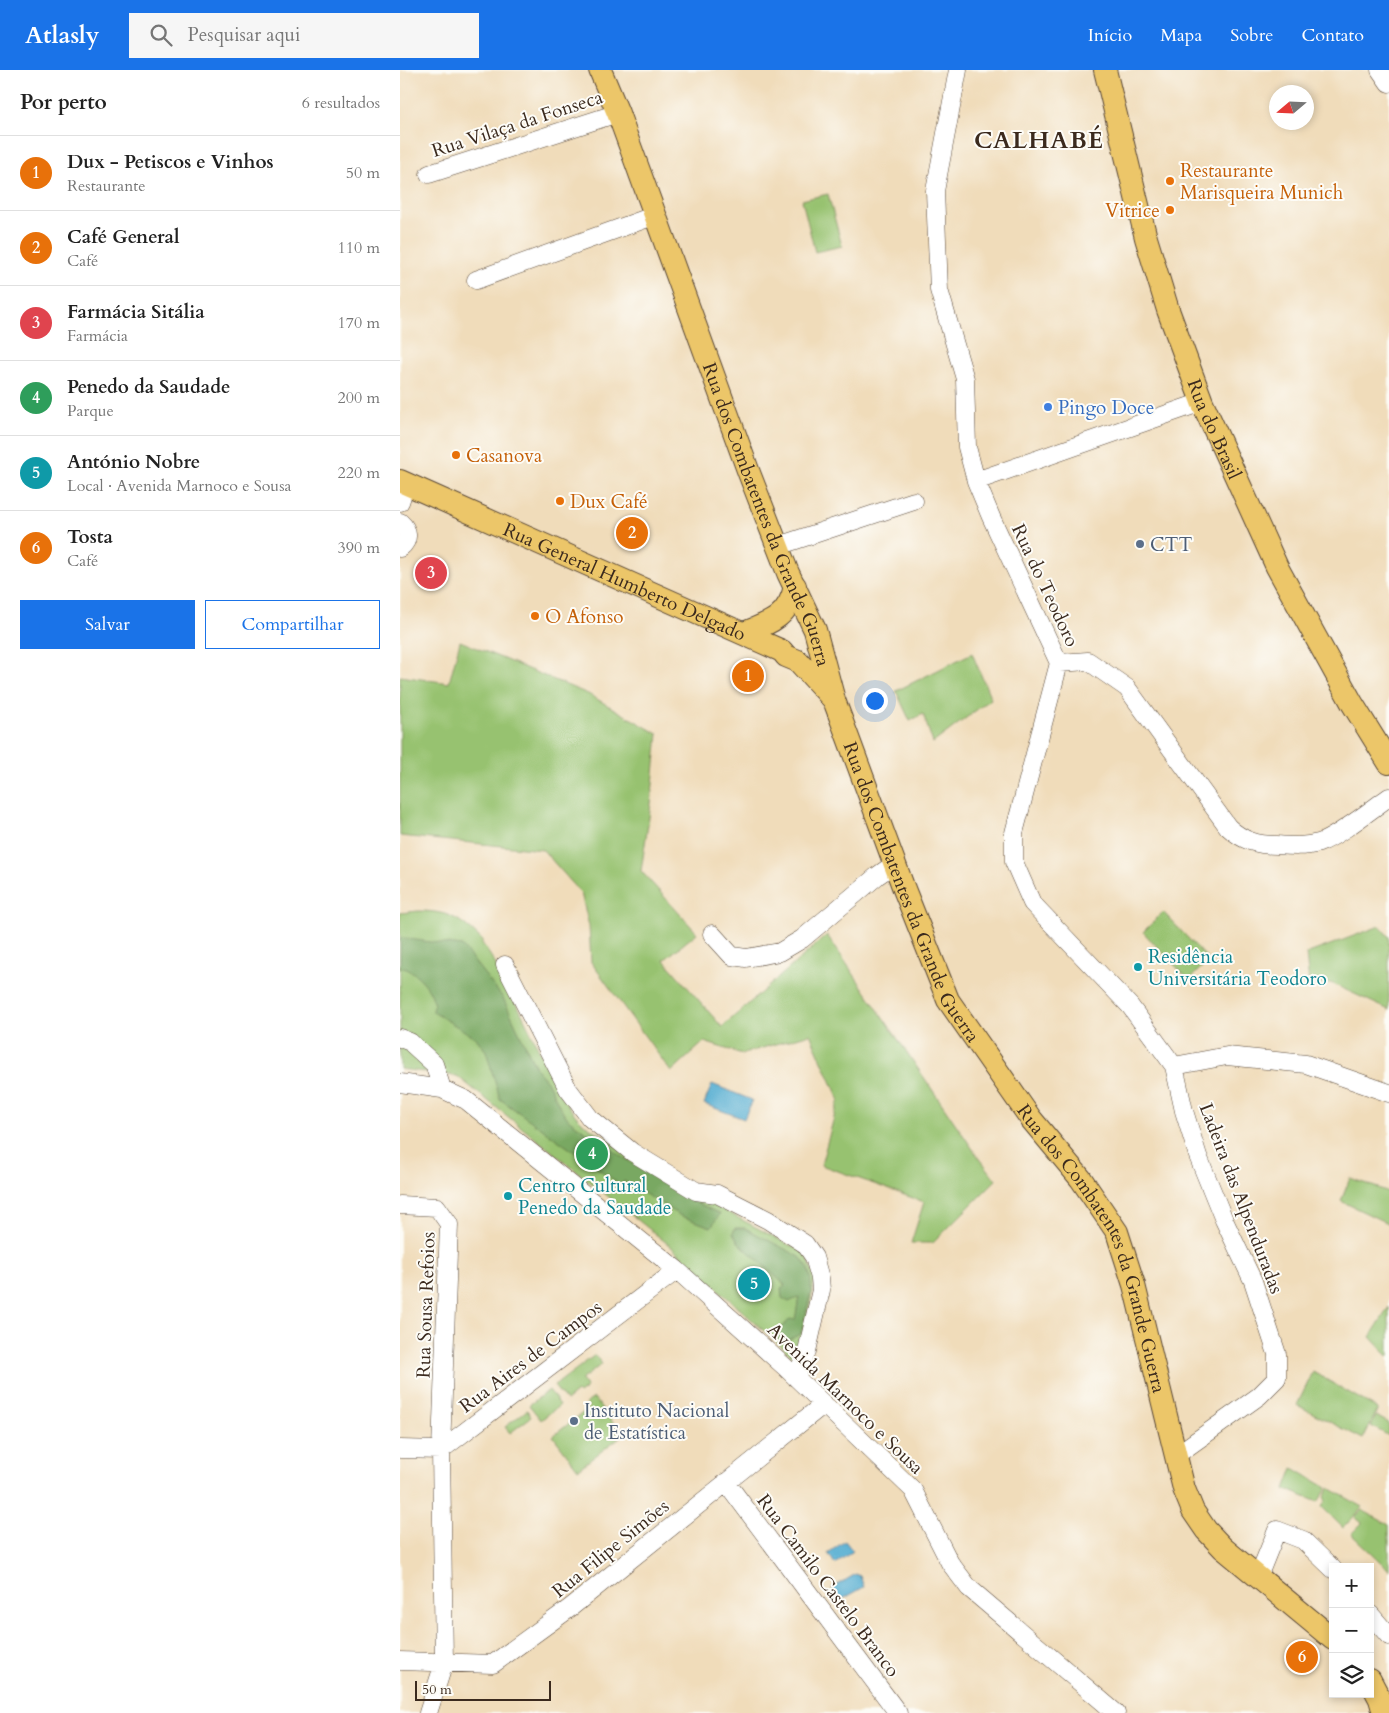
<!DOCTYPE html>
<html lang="pt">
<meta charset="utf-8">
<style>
body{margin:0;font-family:Cardo,serif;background:#f6f6f6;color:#222}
.controls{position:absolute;right:15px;bottom:15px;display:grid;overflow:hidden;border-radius:0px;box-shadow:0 2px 8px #0003}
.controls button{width:45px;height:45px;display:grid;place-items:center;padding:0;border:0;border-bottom:1px solid #e0e0e0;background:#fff;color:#222;font:25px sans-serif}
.compass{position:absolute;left:869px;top:15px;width:45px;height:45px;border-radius:50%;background:#fff;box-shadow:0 2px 8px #0003;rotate:251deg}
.scale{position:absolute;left:15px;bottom:12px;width:136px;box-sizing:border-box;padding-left:5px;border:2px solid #3b2a1e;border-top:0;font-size:14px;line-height:18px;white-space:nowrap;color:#3b2a1e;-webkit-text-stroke:4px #fdfcf7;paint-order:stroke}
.you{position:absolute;left:474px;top:630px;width:18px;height:18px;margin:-12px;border:4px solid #fff;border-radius:50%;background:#1a73e8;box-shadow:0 0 0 8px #1a73e833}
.badge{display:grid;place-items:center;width:32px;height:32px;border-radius:50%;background:#1a73e8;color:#fff;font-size:16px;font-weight:700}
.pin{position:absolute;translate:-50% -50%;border:2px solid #fff;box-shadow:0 1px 5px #0006}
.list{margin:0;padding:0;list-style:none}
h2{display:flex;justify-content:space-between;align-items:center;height:65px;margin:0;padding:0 20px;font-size:21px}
h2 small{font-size:16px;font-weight:400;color:#767676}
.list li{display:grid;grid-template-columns:32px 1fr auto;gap:15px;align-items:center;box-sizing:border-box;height:75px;padding:0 20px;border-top:1px solid #e0e0e0}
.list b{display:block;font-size:19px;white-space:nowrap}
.list p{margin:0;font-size:16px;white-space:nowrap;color:#767676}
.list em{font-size:16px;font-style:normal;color:#767676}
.actions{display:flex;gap:10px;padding:15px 20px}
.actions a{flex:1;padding:11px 0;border:1px solid #1a73e8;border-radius:0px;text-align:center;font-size:18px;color:#1a73e8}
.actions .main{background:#1a73e8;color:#fff}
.icon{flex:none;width:28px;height:28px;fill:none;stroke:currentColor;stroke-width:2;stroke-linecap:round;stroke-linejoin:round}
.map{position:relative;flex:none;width:989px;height:1643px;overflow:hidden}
header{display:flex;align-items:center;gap:30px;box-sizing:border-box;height:70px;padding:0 25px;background:#1a73e8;color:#fff}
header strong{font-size:24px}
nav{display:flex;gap:28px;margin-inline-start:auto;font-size:18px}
.search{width:350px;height:45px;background:#f6f6f6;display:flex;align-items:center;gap:12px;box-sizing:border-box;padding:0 18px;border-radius:0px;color:#767676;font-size:19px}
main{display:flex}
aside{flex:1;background:#fff}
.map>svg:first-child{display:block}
</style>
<header>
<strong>Atlasly</strong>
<div class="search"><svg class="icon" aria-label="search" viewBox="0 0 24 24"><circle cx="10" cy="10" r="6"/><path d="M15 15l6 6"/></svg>Pesquisar aqui</div>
<nav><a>Início</a><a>Mapa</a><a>Sobre</a><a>Contato</a></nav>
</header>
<main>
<aside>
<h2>Por perto<small>6 resultados</small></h2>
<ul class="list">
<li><span class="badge" style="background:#e8710a">1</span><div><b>Dux - Petiscos e Vinhos</b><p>Restaurante</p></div><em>50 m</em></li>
<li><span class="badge" style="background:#e8710a">2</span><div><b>Café General</b><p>Café</p></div><em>110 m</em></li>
<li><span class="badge" style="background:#e0444e">3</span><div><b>Farmácia Sitália</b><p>Farmácia</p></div><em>170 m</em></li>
<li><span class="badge" style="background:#2e9e5b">4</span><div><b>Penedo da Saudade</b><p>Parque</p></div><em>200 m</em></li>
<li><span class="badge" style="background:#0f9aa8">5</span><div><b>António Nobre</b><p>Local · Avenida Marnoco e Sousa</p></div><em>220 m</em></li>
<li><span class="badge" style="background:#e8710a">6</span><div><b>Tosta</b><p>Café</p></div><em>390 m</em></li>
</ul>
<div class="actions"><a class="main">Salvar</a><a>Compartilhar</a></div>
</aside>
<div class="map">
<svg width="989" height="1643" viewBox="0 0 989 1643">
<rect width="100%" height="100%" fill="#fdfcf7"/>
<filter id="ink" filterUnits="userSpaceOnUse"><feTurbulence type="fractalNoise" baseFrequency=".02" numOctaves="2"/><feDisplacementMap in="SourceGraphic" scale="10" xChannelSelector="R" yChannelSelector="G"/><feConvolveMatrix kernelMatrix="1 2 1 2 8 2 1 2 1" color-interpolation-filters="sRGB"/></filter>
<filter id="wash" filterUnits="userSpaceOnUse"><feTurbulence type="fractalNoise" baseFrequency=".0096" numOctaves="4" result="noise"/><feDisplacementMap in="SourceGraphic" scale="20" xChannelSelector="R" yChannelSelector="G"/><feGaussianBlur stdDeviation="1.12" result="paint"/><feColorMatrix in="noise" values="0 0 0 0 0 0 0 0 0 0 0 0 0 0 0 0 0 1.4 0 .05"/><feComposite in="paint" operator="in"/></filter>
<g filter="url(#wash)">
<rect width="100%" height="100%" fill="#f0dcba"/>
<path fill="#97c26f" stroke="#697646" d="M 428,124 L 442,176 L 415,182 L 402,130 Z
M 60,571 L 188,624 L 258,664 L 251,734 L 241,801 L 297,863 L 264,890 L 322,957 L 427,865 L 572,1078 L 596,1110 L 533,1173 L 511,1173 L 524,1132 L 421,1095 L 439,1029 L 410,964 L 342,984 L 304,972 L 271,1002 L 191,892 L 189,856 L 181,823 L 143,780 L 0,766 L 0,606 L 49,613 Z
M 572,583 L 591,629 L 533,673 L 523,644 L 510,651 L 496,621 Z
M 18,841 C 50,841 60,849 82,870 L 82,873 C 107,909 124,949 143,988 C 154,1011 164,1036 183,1053 L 276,1115 L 401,1181 L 407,1186 L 415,1209 L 401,1281 L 394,1288 L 268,1174 L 57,1006 L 0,999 L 0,843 Z
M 763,842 L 809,890 L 789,910 L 743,862 Z
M 980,856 L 989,867 L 989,940 L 931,913 L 909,913 L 906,884 Z
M 950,1108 L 989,1122 L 989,1154 L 941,1131 Z
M 989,1237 L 989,1287 L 970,1267 Z
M 195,1285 L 202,1294 L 181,1310 L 187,1318 L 179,1324 L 177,1322 L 166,1331 L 154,1316 Z
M 913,1302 L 978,1339 L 963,1369 L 897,1335 Z
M 149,1320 L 160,1335 L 141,1350 L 129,1335 Z
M 194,1328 L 217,1358 L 215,1361 L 220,1367 L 178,1399 L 153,1366 L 189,1338 L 186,1333 Z
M 127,1340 L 131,1347 L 110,1363 L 105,1357 Z
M 976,1346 L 989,1353 L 989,1366 L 971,1356 Z
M 893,1398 L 927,1418 L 918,1432 L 885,1419 Z
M 929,1418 L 963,1437 L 943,1458 L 922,1437 L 926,1430 L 924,1428 Z
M 962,1440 L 989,1455 L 989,1500 L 951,1464 L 962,1453 L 955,1447 Z"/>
<path fill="#79a862" stroke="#5a6940" d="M 0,868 L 62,876 L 103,928 L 137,1000 L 147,1011 L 161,1039 L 169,1050 L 233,1094 L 291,1130 L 320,1144 L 311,1157 L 281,1146 L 224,1111 L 221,1115 L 100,1029 L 86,981 L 76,968 L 33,942 C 34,935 34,929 30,922 C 26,913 11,897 0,898 Z
M 335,1158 L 345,1158 L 400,1187 L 408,1198 L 411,1210 L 411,1221 L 401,1264 L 381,1273 L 374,1266 L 390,1249 L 395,1250 L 399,1227 L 389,1232 L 382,1228 L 381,1218 L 385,1215 L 339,1173 L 333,1163 Z"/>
<path fill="#54add1" stroke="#486c78" d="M 312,1014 L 352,1030 L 344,1049 L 304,1034 Z
M 445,1471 L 453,1481 L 435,1494 L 428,1483 Z
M 456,1504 L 460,1506 L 464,1517 L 439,1531 L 432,1518 Z"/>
</g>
<g filter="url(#ink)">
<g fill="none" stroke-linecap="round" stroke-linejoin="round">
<defs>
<path id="minor" d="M 558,0 L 535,121 L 539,220 L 565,309 L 567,377 L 576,411 L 591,447 L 659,593 L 614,763 L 614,792 L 632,833 L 730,936 L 774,996
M 980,0 L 989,13
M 29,104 L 218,43
M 76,210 L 256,145
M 576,411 L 802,332
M 0,432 L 6,414
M 0,452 C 9,460 10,470 0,478
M 378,476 L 514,431
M 659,593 L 688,591 L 727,618 L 828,757 C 843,771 857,775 877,775 C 891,776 905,777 919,773 C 937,767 972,739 989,727
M 312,864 L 332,886 L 346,888 L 380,882 L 402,869 L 477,806 L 494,794
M 105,895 L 168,1019 L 190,1048 L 232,1082 L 296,1121 L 317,1124 L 368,1150 L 405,1174 L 414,1187 L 420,1208 L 421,1220 L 407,1281 L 396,1308
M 0,968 L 10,972 L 34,994 L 42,1019
M 0,1013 L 42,1019 L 66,1030 L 277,1200 L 385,1297 L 513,1420 L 550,1493 L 569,1518 L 716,1643
M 0,1135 L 37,1137 L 49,1154 L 41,1380 L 44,1593 L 28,1643
M 0,1379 L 41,1380 L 277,1200
M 775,1386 L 859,1326 L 877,1308 L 877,1284 L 853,1211 L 824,1150 L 798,1086 L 784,1041 L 774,996 L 827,986 L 906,994 L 989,1023
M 326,1412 L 498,1643
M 858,1507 L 877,1460 L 903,1470 L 933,1499
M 970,1544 L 989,1566
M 0,1591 L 93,1594 L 170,1538 L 424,1334"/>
<g id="major">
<path id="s1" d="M 200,0 L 218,43 L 349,403 L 388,503 L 415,560 L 434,630 L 504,819 L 548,930 L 631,1049 L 681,1109 L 717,1162 L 734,1215 L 784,1419 L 793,1441 L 806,1460 L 823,1478 L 933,1569"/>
<path id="s2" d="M 705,0 L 746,168 L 768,240 L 802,332 L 877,497 L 952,633 L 989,693"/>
<path id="s3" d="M 0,411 L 382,581 L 386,586 L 398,591 L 432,628"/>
<path d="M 344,563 C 370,553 389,547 395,516"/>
<path d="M 970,1610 L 980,1629 L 984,1643"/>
</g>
</defs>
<use href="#minor" stroke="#564535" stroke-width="19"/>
<use href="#major" stroke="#564535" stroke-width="24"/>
<use href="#minor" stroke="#fff" stroke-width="18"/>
<use href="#major" stroke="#ecc669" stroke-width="22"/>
</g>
</g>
<g fill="#e8710a" stroke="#fdfcf7" stroke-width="2">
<circle cx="770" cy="111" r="5"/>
<circle cx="770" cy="140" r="5"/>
<circle cx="56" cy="385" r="5"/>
<circle cx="160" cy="431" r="5"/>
<circle cx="135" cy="546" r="5"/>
</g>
<circle fill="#3f7fe0" stroke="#fdfcf7" stroke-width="2" cx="648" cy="337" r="5"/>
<g fill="#5c6f8a" stroke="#fdfcf7" stroke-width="2">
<circle cx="740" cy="474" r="5"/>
<circle cx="174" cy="1351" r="5"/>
</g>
<g fill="#0f9aa8" stroke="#fdfcf7" stroke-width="2">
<circle cx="738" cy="897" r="5"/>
<circle cx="108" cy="1126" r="5"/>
</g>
<g text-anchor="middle" stroke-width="4" stroke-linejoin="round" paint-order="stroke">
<g font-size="19" fill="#3b2a1e" stroke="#fdfcf7">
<text transform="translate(117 53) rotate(-18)" y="7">Rua Vilaça da Fonseca</text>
<text dy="7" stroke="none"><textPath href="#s2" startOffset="376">Rua do Brasil</textPath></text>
<text dy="7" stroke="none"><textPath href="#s1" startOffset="475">Rua dos Combatentes da Grande Guerra</textPath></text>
<text dy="7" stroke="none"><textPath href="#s3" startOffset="246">Rua General Humberto Delgado</textPath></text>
<text transform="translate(646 515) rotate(65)" y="7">Rua do Teodoro</text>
<text dy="7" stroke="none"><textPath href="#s1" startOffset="880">Rua dos Combatentes da Grande Guerra</textPath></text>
<text transform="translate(842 1128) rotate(69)" y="7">Ladeira das Alpenduradas</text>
<text dy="7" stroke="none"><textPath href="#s1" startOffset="1285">Rua dos Combatentes da Grande Guerra</textPath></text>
<text transform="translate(25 1235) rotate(-88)" y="7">Rua Sousa Refoios</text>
<text transform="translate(130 1286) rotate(-37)" y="7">Rua Aires de Campos</text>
<text transform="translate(446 1328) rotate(44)" y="7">Avenida Marnoco e Sousa</text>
<text transform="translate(210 1478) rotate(-39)" y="7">Rua Filipe Simões</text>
<text transform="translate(429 1515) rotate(53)" y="7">Rua Camilo Castelo Branco</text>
</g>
<g font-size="19" fill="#c56008" stroke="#fdfcf7" text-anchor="start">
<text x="780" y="107">Restaurante<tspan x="780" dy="22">Marisqueira Munich</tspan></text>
<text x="760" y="147" text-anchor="end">Vitrice</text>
<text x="66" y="392">Casanova</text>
<text x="170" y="438">Dux Café</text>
<text x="145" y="553">O Afonso</text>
</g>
<g font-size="19" fill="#366cbe" stroke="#fdfcf7" text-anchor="start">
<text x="658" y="344">Pingo Doce</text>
</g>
<g font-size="19" fill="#4e5e75" stroke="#fdfcf7" text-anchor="start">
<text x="750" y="481">CTT</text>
<text x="184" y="1347">Instituto Nacional<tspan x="184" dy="22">de Estatística</tspan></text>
</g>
<g font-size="19" fill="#0d838f" stroke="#fdfcf7" text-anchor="start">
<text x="748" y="893">Residência<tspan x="748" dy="22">Universitária Teodoro</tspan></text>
<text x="118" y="1122">Centro Cultural<tspan x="118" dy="22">Penedo da Saudade</tspan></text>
</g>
<g font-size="24" font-weight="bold" letter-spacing="1" fill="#3b2a1e" stroke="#fdfcf7">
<text x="639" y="78">CALHABÉ</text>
</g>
</g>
</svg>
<div class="controls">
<button>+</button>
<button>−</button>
<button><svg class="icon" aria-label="layers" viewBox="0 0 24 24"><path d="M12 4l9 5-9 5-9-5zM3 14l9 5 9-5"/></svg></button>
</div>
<svg class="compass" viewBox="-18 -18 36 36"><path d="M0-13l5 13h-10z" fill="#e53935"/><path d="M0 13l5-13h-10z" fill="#767676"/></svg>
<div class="scale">50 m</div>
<div class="you"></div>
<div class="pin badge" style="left:348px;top:606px;background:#e8710a">1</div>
<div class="pin badge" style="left:232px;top:463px;background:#e8710a">2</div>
<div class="pin badge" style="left:31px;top:503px;background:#e0444e">3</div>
<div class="pin badge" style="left:192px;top:1084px;background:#2e9e5b">4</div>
<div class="pin badge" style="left:354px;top:1214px;background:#0f9aa8">5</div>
<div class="pin badge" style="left:902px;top:1587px;background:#e8710a">6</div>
</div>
</main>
